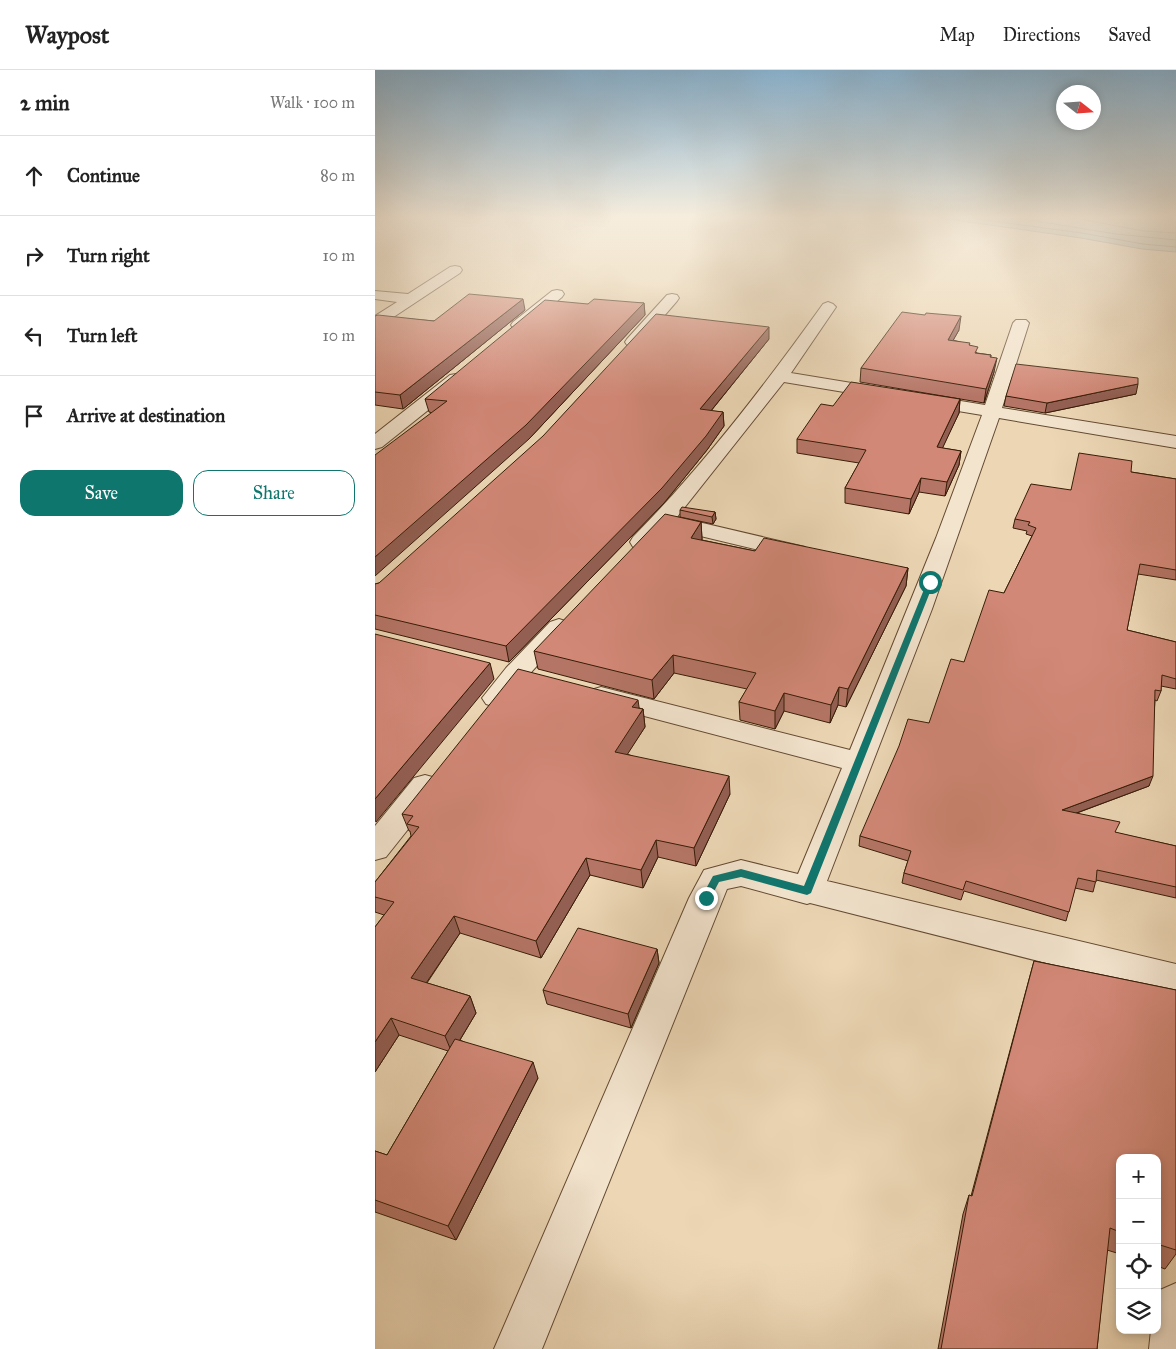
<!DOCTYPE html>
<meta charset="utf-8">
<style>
body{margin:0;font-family:"IM FELL Great Primer",serif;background:#f2f2f2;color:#222}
.controls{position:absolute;right:15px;bottom:15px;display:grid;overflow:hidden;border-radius:10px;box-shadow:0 2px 8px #0003}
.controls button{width:45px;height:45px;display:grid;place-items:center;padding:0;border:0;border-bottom:1px solid #e0e0e0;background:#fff;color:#222;font:25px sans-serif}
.compass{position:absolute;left:681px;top:15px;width:45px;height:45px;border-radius:50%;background:#fff;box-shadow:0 2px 8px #0003;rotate:107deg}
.stop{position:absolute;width:15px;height:15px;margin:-11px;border:4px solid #0f766e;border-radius:50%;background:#fff}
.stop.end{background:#0f766e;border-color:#fff;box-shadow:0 1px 5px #0008}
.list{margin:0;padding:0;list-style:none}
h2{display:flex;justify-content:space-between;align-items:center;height:65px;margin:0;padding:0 20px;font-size:21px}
h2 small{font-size:16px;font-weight:400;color:#767676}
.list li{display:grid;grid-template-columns:32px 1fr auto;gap:15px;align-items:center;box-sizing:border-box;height:80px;padding:0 20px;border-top:1px solid #e0e0e0}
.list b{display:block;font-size:19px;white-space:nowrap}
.list em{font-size:16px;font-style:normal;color:#767676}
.actions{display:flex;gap:10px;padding:15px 20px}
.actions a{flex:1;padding:11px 0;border:1px solid #0f766e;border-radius:15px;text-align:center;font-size:18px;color:#0f766e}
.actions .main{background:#0f766e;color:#fff}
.icon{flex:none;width:28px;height:28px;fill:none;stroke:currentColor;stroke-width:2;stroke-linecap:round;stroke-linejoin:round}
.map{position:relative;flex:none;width:801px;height:1279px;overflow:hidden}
header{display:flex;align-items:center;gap:30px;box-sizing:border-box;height:70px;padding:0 25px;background:#fff;border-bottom:1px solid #e0e0e0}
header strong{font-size:24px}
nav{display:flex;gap:28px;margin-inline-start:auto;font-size:18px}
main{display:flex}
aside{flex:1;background:#fff}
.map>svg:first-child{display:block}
</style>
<header>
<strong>Waypost</strong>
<nav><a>Map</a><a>Directions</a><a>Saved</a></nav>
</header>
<main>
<aside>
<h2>2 min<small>Walk · 100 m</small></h2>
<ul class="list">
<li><svg class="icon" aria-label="ahead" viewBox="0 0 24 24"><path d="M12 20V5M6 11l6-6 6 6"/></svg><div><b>Continue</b></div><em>80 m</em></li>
<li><svg class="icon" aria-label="right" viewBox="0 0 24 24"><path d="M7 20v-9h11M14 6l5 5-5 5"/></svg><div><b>Turn right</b></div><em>10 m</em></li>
<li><svg class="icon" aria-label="left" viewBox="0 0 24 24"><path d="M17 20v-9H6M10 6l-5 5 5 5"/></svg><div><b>Turn left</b></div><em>10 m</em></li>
<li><svg class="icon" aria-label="arrive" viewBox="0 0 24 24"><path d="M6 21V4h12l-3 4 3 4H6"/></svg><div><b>Arrive at destination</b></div></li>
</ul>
<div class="actions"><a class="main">Save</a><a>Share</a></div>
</aside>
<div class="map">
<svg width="801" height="1279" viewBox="0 0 801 1279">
<rect width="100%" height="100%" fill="#ecd6b4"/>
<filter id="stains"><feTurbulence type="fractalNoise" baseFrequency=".004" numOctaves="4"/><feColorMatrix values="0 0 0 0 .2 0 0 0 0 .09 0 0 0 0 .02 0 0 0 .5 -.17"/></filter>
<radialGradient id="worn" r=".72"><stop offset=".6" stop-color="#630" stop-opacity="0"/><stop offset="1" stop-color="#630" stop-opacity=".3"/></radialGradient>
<path fill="#9bb7b6" stroke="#737970" d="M 565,148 L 801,148 L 801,182 L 767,179 L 706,168 Z"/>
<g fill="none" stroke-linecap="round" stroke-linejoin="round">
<path stroke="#696a5e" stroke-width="1" d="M 595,148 L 707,163 L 768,174 L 801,177
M 642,148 L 741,164 L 801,170
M 699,148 L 769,161 L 801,163"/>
<defs>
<path id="minor" d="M 80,196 L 85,197 L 87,200 L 85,203 L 5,256 L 0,258 L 0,246 L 22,232 L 0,229 L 0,221 L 33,224 L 75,197 Z
M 182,220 L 187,221 L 189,224 L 187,227 L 150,258 L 138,258 L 136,255 L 138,252 L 177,221 Z
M 297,224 L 302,225 L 304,228 L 302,231 L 264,275 L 252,275 L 250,272 L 252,269 L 292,225 Z
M 453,232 L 458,234 L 461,237 L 416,303 L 610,335 L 638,253 L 641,250 L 651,250 L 654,253 L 627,338 L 801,366 L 801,378 L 624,348 L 557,539 L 452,811 L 801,894 L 801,926 L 435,833 L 432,834 L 366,816 L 352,819 L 167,1279 L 119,1279 L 314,828 L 329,800 L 366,790 L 423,804 L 467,698 L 216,632 L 212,626 L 216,620 L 226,617 L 475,680 L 561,468 L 607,345 L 409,312 L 302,447 L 430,477 L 433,482 L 430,487 L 422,489 L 292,458 C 281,469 275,481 258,477 L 255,472 L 258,467 C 328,396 390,315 448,234 Z
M 81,304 L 87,305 L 90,309 L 87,313 L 7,377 L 0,379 L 0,364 L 75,305 Z
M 184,549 L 193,552 L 196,557 L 193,562 L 149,610 L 131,634 L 121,637 L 111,634 L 107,628 L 131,598 L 175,552 Z
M 50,705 L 61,708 L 65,716 L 61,724 L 11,787 L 0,790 L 0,756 L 39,708 Z
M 801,1213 L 801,1279 L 774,1279 L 776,1260 L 782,1260 L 782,1226 L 785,1220 Z"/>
</defs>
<use href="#minor" stroke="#644a32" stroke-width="2"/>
<use href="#minor" fill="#f3e4ce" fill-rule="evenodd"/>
</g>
<path fill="#b57566" stroke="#371c06" d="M 269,233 L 270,245 L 154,369 L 54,342 L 50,329 L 213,234 Z
M 150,240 L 28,339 L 0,335 L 0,246 L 59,251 Z
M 584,260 L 578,270 L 595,275 L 602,283 L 616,285 L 616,287 L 619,302 L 609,333 L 485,312 L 486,298 Z
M 394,269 L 336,341 L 348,342 L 349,356 L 332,380 L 289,433 L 134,592 L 0,559 L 0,514 L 4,513 Z
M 761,324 L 670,343 L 629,336 L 631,326 Z
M 585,329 L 584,343 L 567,378 L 586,381 L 584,395 L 570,426 L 544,422 L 534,444 L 470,433 L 470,418 L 484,393 L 422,383 L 422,369 L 458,336 Z
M 756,402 L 801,409 L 801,510 L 763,504 L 752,560 L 801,572 L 801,619 L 786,616 L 786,621 L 782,631 L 780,630 L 774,716 L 702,743 L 742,763 L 801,776 L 801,828 L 721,810 L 718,822 L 700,818 L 691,851 L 589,821 L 586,830 L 527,813 L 529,803 L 533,791 L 484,776 L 485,766 L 554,653 L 629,523 L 657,466 L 651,464 L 652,461 L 638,458 L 640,449 L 696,420 Z
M 305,440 L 340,442 L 341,449 L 338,454 L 305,447 Z
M 326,452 L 327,469 L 327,470 L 380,481 L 533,498 L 531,516 L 471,637 L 463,635 L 455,653 L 409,641 L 400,659 L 365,650 L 364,632 L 372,619 L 299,603 L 279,629 L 163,599 L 159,581 Z
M 264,638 L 268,639 L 270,657 L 252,684 L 355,724 L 321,796 L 283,787 L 268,818 L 215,805 L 166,888 L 85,863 L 52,913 L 95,926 L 101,943 L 85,970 L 163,1008 L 81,1170 L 0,1142 L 0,1081 L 12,1085 L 73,981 L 24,965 L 0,1002 L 0,857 L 9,845 L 0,842 L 0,812 L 36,766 L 35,761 L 34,761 L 27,744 Z
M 282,879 L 284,893 L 256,958 L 172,934 L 168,920 Z
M 659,891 L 801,920 L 801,1184 L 790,1199 L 782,1196 L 782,1088 L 745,1088 L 745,1184 L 732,1180 L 722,1279 L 563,1279 L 588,1144 L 594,1125 L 596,1126 L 653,913 Z"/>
<path fill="#935f53" stroke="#371c06" d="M 148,229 L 150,240 L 28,339 L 25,325 Z
M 269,233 L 270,245 L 154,369 L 0,506 L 0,487 Z
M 586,246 L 584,260 L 571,283 L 573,270 Z
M 394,257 L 394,269 L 326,353 L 325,339 Z
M 622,288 L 619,302 L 609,333 L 611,319 Z
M 763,314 L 761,324 L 670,343 L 672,333 Z
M 585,329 L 584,343 L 561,392 L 562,377 Z
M 348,342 L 349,356 L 332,380 L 289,433 L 134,592 L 131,576 Z
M 586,381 L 584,395 L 570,426 L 572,412 Z
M 546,408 L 544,422 L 534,444 L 536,429 Z
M 340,442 L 341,449 L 338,454 L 337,447 Z
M 326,452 L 327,469 L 317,485 L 316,468 Z
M 533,498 L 531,516 L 471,637 L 473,619 Z
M 298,585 L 299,603 L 279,629 L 277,610 Z
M 115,593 L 119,609 L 1,752 L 0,750 L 0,729 Z
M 464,617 L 463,635 L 455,653 L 456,635 Z
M 409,623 L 409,641 L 400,659 L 400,641 Z
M 263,630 L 265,644 L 268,639 L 270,657 L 243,699 L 240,682 L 257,637 Z
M 354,706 L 355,724 L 321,796 L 319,778 Z
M 778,706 L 774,716 L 685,749 L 687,740 Z
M 281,770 L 283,787 L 268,818 L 266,800 Z
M 211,788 L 215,805 L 166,888 L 161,871 Z
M 79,846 L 85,863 L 43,925 L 36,908 Z
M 282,879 L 284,893 L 256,958 L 253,944 Z
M 95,926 L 101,943 L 77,983 L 70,966 Z
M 16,948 L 24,965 L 0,1002 L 0,972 Z
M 158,992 L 163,1008 L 81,1170 L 73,1156 Z"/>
<path fill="#d28877" stroke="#371c06" d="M 94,224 L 148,229 L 25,325 L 0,322 L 0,246 L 3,245 L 59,251 Z
M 219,229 L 269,233 L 151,355 L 0,487 L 0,385 L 72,331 L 50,329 L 170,230 L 213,234 Z
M 527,242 L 550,245 L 551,243 L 586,246 L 573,270 L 595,273 L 594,275 L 603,277 L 600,283 L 616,285 L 615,287 L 622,288 L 611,319 L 486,298 Z
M 281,244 L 394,257 L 325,339 L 348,342 L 331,366 L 287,418 L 131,576 L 0,545 L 0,514 L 4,513 L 168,366 Z
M 641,294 L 763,308 L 763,314 L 672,333 L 631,326 Z
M 476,312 L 585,329 L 562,377 L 586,381 L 572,412 L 546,408 L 536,429 L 470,418 L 491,380 L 422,369 L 446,334 L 458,336 Z
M 704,383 L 757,391 L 756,402 L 801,409 L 801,500 L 765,494 L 752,560 L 801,572 L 801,609 L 787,605 L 786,621 L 780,620 L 778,706 L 687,740 L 745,752 L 740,762 L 801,776 L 801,817 L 722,800 L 721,812 L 703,808 L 694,842 L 591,811 L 588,820 L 529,803 L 536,781 L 485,766 L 524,676 L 533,649 L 554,653 L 576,589 L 589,592 L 614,520 L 629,523 L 661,458 L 653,455 L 655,452 L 640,449 L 656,414 L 696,420 Z
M 307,437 L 340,442 L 337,447 L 305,440 Z
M 290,444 L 326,452 L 316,468 L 380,481 L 389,468 L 533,498 L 473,619 L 464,617 L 456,635 L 409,623 L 400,641 L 364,632 L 381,603 L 298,585 L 277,610 L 159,581 Z
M 0,564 L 115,593 L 0,729 Z
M 143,599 L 263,630 L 257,637 L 268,639 L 240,682 L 354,706 L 319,778 L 281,770 L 266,800 L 211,788 L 161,871 L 79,846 L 36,908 L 95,926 L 70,966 L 16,948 L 0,972 L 0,857 L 19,832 L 0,827 L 0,812 L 44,757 L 32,754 L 38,746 L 27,744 Z
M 203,858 L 282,879 L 253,944 L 168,920 Z
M 659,891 L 801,920 L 801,1180 L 782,1174 L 782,1088 L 745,1088 L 745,1162 L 735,1158 L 722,1279 L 566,1279 L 594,1125 L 597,1126 Z
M 80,969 L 158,992 L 73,1156 L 0,1130 L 0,1081 L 12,1085 Z"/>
<linearGradient id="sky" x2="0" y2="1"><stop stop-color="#89b5d4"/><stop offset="0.45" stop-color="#f6eddd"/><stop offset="1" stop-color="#f6eddd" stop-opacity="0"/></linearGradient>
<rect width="801" height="327" fill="url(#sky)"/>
<path fill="#0f766e" d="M 555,510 L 559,512 L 436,823 L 432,825 L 366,807 L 344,812 L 334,831 L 327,831 L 326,828 L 338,806 L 366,799 L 429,816 L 552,512 Z"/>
<rect width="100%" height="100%" filter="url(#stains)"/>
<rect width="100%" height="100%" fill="url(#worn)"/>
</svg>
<div class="controls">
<button>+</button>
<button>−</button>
<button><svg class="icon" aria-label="locate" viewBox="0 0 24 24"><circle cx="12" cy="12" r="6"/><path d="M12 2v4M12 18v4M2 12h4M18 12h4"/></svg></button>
<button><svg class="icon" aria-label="layers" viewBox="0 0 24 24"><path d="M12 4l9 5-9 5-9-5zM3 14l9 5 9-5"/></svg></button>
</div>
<svg class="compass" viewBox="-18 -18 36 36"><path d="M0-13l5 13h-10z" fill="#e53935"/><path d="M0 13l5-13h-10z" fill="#767676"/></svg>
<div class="stop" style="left:555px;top:512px"></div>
<div class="stop end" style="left:331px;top:828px"></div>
</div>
</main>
